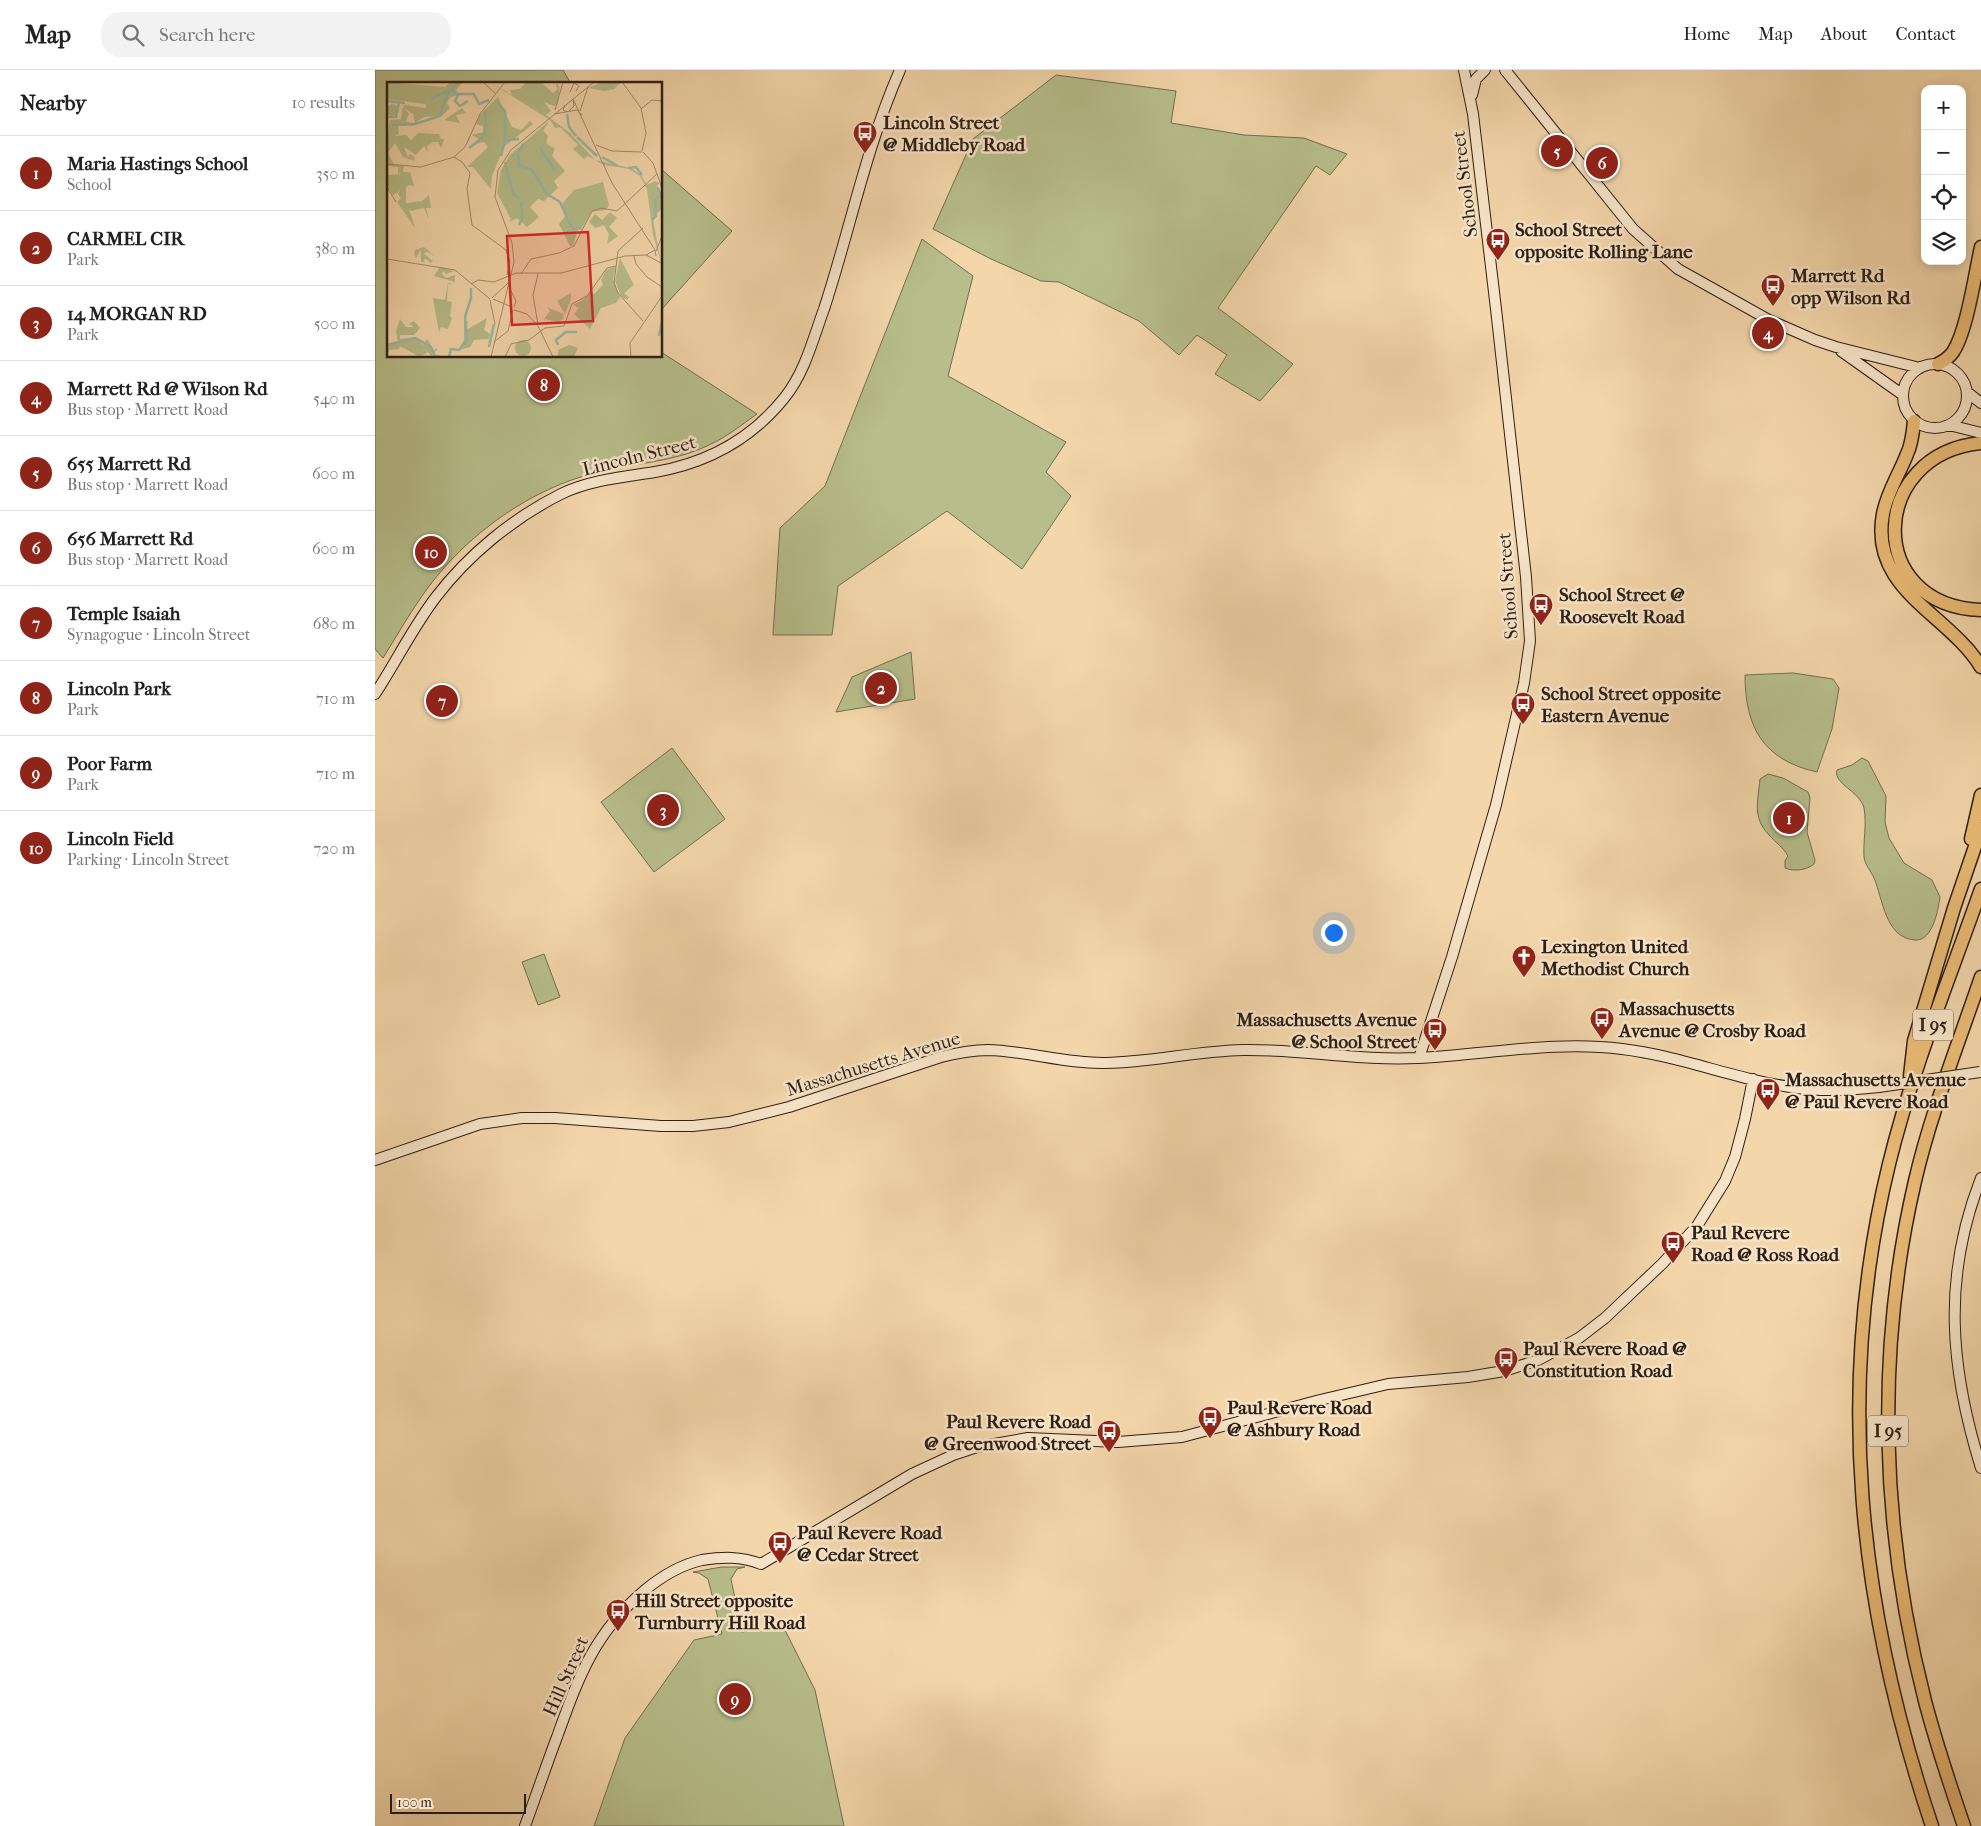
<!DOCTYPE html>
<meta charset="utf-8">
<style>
body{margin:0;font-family:"IM FELL French Canon",serif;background:#f2f2f2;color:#222}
.controls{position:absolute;right:15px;top:15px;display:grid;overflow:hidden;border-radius:10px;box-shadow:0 2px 12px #0003}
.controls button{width:45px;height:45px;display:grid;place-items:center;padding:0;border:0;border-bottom:1px solid #e0e0e0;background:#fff;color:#222;font:25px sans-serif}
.scale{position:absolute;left:15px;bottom:12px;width:136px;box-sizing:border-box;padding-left:5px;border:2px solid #2e1f16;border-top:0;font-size:14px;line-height:18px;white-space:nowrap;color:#2e1f16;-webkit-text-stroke:4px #f7e4c8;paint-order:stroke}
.you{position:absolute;left:958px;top:862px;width:18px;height:18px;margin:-12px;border:4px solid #fff;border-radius:50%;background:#1a73e8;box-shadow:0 0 0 8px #1a73e833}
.badge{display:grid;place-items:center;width:32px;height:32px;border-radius:50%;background:#8f2418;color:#fff;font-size:16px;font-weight:700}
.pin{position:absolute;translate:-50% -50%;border:2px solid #fff;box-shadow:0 1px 5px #0006}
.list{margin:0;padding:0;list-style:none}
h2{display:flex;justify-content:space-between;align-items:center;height:65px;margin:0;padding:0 20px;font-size:21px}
h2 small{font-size:16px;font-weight:400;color:#767676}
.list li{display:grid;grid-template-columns:32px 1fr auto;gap:15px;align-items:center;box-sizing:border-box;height:75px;padding:0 20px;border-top:1px solid #e0e0e0}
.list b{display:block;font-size:19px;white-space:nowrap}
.list p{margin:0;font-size:16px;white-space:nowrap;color:#767676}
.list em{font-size:16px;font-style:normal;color:#767676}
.icon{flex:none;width:28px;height:28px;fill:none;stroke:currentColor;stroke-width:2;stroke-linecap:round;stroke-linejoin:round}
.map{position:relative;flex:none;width:1606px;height:1756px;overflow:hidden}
header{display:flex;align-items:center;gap:30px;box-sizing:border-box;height:70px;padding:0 25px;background:#fff;border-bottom:1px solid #e0e0e0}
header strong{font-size:24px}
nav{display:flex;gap:28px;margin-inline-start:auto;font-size:18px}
.search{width:350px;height:45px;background:#f2f2f2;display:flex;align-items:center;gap:12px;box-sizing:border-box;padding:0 18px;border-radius:20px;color:#767676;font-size:19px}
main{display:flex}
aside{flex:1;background:#fff}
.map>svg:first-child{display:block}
</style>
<header>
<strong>Map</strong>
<div class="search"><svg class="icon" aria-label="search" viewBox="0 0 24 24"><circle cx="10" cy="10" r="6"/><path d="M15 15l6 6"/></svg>Search here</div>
<nav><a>Home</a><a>Map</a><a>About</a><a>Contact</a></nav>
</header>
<main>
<aside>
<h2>Nearby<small>10 results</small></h2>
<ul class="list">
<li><span class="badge">1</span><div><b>Maria Hastings School</b><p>School</p></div><em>350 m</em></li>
<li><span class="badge">2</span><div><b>CARMEL CIR</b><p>Park</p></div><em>380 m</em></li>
<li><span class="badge">3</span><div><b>14 MORGAN RD</b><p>Park</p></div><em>500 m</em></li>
<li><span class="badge">4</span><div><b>Marrett Rd @ Wilson Rd</b><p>Bus stop · Marrett Road</p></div><em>540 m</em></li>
<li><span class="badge">5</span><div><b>655 Marrett Rd</b><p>Bus stop · Marrett Road</p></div><em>600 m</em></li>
<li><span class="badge">6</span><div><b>656 Marrett Rd</b><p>Bus stop · Marrett Road</p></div><em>600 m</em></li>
<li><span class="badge">7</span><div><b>Temple Isaiah</b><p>Synagogue · Lincoln Street</p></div><em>680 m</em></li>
<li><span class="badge">8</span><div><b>Lincoln Park</b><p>Park</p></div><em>710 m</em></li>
<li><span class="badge">9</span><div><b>Poor Farm</b><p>Park</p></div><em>710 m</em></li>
<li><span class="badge">10</span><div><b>Lincoln Field</b><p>Parking · Lincoln Street</p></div><em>720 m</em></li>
</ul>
</aside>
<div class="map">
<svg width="1606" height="1756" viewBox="0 0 1606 1756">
<rect width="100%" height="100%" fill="#f3d6aa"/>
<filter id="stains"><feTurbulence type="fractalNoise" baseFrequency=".004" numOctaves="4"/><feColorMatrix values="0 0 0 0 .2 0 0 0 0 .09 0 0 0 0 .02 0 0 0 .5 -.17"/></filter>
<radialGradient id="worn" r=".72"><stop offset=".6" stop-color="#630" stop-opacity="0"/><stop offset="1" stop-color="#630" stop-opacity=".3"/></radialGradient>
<path fill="#b7be8b" stroke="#726e50" d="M 0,0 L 188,0 L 196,14 L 14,14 L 14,286 L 286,286 L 286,282 L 382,344 C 366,355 352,367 334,375 C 296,394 249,393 209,406 C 145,425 84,472 47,526 C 33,546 21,567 8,588 L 0,579 Z
M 681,5 L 801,21 L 796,53 L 869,65 L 929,68 L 972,84 L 955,105 L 941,96 L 843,238 L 918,294 L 885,331 L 840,304 L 852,285 L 822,265 L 804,285 L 764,251 L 684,212 L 666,211 L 616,189 L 558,159 L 598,69 Z
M 286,99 L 357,161 L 286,240 Z
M 547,169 L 598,206 L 573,306 L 691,372 L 671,402 L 696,426 L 647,499 L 572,441 L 463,516 L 457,565 L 398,565 L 405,458 L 450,416 Z
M 536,582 L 540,629 L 461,642 L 477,607 Z
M 1418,603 L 1458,609 L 1464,618 L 1457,659 L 1442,702 C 1388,690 1370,657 1370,605 Z
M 297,678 L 350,749 L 279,802 L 226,732 Z
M 1487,688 L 1493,691 L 1511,726 L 1510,752 L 1514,768 L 1529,793 L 1557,810 L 1565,827 C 1563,840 1558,871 1540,870 C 1510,868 1508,829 1499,808 C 1496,801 1490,795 1489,787 C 1488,771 1492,754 1489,738 C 1485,721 1458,714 1462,700 L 1477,695 Z
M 1393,704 L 1408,708 L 1433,722 L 1435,728 L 1432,762 L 1440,790 L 1439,794 C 1432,800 1419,802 1410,798 L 1410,791 L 1413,786 C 1408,777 1401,773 1394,765 C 1377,747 1383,732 1385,709 Z
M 169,884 L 185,927 L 163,935 L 147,892 Z
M 347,1497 L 370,1497 L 362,1499 L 356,1509 L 367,1562 L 407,1554 L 440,1620 L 469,1756 L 219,1756 L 250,1668 L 319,1570 L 347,1564 L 333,1509 L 324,1503 L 318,1502 Z"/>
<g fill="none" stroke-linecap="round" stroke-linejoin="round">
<defs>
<path id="secondary" d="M 1130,0 L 1258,159 L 1303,199 L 1394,250 L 1440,270 L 1461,277 L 1545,298
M 1097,25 L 1101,9 L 1110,0
M 1466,281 L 1528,325
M1528 326a32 32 0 1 1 64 0a32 32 0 1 1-64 0Z
M 1592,322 L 1606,333
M 1574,355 L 1606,363
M 0,624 C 21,592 38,557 61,527 C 93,485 138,448 186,424 C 215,410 248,407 280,402 C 332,393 376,370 410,327 C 430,302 438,269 449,239 C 475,160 491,77 525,0
M 1044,988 L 1077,887 L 1121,735 L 1149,613 L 1155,571 L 1151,507 L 1121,239 L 1098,44 L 1089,0
M 0,1090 L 105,1054 L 147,1048 L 180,1048 L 286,1056 L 318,1056 L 354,1052 L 414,1037 L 566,987 C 582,983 597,980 613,980 C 653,981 691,994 731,993 C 777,992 822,981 868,980 C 927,979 985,991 1043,988 C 1111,985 1180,970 1247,979 C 1307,986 1364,1011 1423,1018 C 1450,1022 1477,1020 1504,1017
M 1606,1108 C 1567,1208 1575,1298 1606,1398
M 150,1756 C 161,1726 171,1696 182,1667 C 204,1606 219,1563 270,1520 C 287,1506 305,1495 327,1490 C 347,1487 366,1486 386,1494 L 537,1404 L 578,1385 L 602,1377 L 653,1368 L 743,1372 L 807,1367 L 945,1330 L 1013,1314 L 1093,1307 L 1129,1301 L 1163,1290 L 1204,1268 L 1230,1248 L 1287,1194 L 1322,1156 L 1350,1111 L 1360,1087 L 1370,1049 L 1378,1009"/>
<path id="highway" d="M 1563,294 C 1569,291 1574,288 1578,282 C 1592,261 1600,204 1606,177
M 1539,351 C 1538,362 1537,374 1532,384 C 1524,405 1512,422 1508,444 C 1494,520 1573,543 1606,597
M 1606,373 C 1493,384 1489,536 1606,540
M 1596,769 L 1606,725
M 1535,1006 L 1539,971 L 1579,838 L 1606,759
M 1557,1756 C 1484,1538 1459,1320 1514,1094 C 1537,1000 1574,910 1606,819
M 1589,1756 C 1575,1715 1561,1673 1550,1631 C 1506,1460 1500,1283 1540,1111 C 1556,1042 1583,975 1606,907"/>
</defs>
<use href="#secondary" stroke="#2e1f16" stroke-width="12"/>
<use href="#highway" stroke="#2e1f16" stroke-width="15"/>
<use href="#secondary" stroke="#f7e4c8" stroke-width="10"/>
<use href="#highway" stroke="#eabb75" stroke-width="12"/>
<defs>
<path id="secondary-bridge" d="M 1504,1017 L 1605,1002"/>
</defs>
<use href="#secondary-bridge" stroke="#2e1f16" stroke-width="12" stroke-linecap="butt"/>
<use href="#secondary-bridge" stroke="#f7e4c8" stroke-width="10"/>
</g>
<defs>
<symbol id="bus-pin" viewBox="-11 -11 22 30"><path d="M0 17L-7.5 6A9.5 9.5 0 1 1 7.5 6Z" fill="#8f2418" stroke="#f7e4c8"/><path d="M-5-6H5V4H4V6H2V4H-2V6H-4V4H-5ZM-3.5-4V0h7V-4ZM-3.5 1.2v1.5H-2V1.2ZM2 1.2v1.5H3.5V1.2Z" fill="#fff"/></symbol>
<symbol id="church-pin" viewBox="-11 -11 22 30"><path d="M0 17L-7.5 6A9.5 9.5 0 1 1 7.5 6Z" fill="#8f2418" stroke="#f7e4c8"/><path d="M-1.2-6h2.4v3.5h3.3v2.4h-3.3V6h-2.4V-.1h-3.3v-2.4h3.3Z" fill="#fff"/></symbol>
</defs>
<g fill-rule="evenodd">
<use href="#bus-pin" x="476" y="49" width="28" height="38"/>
<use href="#bus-pin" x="1109" y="156" width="28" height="38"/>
<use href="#bus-pin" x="1384" y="202" width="28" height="38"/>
<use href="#bus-pin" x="1152" y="521" width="28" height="38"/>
<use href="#bus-pin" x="1134" y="620" width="28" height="38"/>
<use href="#church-pin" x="1135" y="873" width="28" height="38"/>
<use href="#bus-pin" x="1213" y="935" width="28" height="38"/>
<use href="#bus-pin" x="1046" y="946" width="28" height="38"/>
<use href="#bus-pin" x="1379" y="1006" width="28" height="38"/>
<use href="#bus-pin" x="1284" y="1159" width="28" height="38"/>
<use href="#bus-pin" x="1117" y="1275" width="28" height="38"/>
<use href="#bus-pin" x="821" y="1334" width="28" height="38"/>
<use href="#bus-pin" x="720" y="1348" width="28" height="38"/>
<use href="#bus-pin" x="391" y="1459" width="28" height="38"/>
<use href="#bus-pin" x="229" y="1527" width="28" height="38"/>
</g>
<g text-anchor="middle" stroke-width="5" stroke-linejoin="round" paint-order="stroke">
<g fill="#f7e4c8" stroke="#6a5a4b" stroke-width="1">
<rect x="1538" y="939.5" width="40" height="31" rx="4"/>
<rect x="1493" y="1345.5" width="40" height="31" rx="4"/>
</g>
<g font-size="18" font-weight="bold" fill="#2e1f16">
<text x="1558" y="961">I 95</text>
<text x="1513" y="1367">I 95</text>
</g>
<g font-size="19" font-weight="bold" fill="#2e1f16" stroke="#f7e4c8" text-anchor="start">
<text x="508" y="59">Lincoln Street<tspan x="508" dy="22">@ Middleby Road</tspan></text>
<text x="1140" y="166">School Street<tspan x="1140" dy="22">opposite Rolling Lane</tspan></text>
<text x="1416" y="212">Marrett Rd<tspan x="1416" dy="22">opp Wilson Rd</tspan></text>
<text x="1184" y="531">School Street @<tspan x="1184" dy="22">Roosevelt Road</tspan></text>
<text x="1166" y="630">School Street opposite<tspan x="1166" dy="22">Eastern Avenue</tspan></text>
<text x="1166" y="883">Lexington United<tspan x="1166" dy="22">Methodist Church</tspan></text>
<text x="1244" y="945">Massachusetts<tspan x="1244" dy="22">Avenue @ Crosby Road</tspan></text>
<text x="1042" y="956" text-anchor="end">Massachusetts Avenue<tspan x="1042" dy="22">@ School Street</tspan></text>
<text x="1410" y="1016">Massachusetts Avenue<tspan x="1410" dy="22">@ Paul Revere Road</tspan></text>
<text x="1316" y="1169">Paul Revere<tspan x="1316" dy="22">Road @ Ross Road</tspan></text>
<text x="1148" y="1285">Paul Revere Road @<tspan x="1148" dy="22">Constitution Road</tspan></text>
<text x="852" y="1344">Paul Revere Road<tspan x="852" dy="22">@ Ashbury Road</tspan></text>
<text x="716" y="1358" text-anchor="end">Paul Revere Road<tspan x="716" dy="22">@ Greenwood Street</tspan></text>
<text x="422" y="1469">Paul Revere Road<tspan x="422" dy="22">@ Cedar Street</tspan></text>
<text x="260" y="1537">Hill Street opposite<tspan x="260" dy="22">Turnburry Hill Road</tspan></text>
</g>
<g font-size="19" fill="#2e1f16" stroke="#f7e4c8">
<text transform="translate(1089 114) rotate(-97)" y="7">School Street</text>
<text transform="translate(264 385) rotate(-14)" y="7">Lincoln Street</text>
<text transform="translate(1132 516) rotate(-94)" y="7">School Street</text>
<text transform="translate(498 993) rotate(-17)" y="7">Massachusetts Avenue</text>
<text transform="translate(190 1606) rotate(-66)" y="7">Hill Street</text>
</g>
</g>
<g transform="translate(12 12)">
<rect width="275" height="275" fill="#f3d6aa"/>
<path d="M 0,0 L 58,5 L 63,0 L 76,0 L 69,8 L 72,12 L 63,16 L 60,21 L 63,26 L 55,34 L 37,35 L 28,41 L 26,32 L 17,26 L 22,32 L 19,39 L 28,43 L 11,44 L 12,52 L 8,54 L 19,53 L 24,58 L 31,51 L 52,52 L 54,57 L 57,57 L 54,66 L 51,60 L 46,60 L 40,64 L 41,70 L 37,64 L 29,73 L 17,65 L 21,75 L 23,72 L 27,75 L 28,79 L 16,75 L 8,61 L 1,71 L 7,82 L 17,84 L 16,90 L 22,90 L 19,94 L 23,90 L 27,104 L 21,103 L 19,106 L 19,121 L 35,119 L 42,113 L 44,126 L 39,126 L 42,138 L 37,126 L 24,129 L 22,127 L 28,146 L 10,120 L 14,116 L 11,112 L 13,109 L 6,113 L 0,104 L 1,93 L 15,92 L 11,91 L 11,85 L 0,84 L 0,58 L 3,38 L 14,37 L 15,27 L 18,23 L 39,26 L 39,22 L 0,17 ZM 103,0 L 125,13 L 123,8 L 133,7 L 139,0 L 155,1 L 166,11 L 171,7 L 169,4 L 170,0 L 172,6 L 173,0 L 171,22 L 167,24 L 157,20 L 164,29 L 159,33 L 182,50 L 208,78 L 244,86 L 254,93 L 260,103 L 268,99 L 272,101 L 269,106 L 275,114 L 275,126 L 266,137 L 274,180 L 266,153 L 260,107 L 253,94 L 242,87 L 217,83 L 201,74 L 197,77 L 186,67 L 191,63 L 173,45 L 168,46 L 163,38 ZM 215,0 L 234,0 L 227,7 L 218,9 L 201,6 ZM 111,15 L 125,45 L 134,48 L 143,39 L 146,42 L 117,65 L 105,94 L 104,107 L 86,85 L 80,85 L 101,65 L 97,60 L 87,62 L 92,57 L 85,53 L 96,50 L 96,44 L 89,42 L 93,33 ZM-1 28a6 6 0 1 1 12 0a6 6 0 1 1-12 0ZM 75,26 L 79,31 L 69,33 L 73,41 L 57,38 ZM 162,39 L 156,49 L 161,54 L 159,61 L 168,67 L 165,74 L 178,89 L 167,99 L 171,106 L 157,119 L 151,117 L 143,125 L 152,135 L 140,145 L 130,136 L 122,140 L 124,137 L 110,111 L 114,88 L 123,73 ZM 216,100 L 222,123 L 219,128 L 204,130 L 194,148 L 191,147 L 186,164 L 183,164 L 172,142 L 179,133 L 174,123 L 187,108 ZM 223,130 L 230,136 L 222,145 L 231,154 L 220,162 L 222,153 L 217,143 L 208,146 L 202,140 L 208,132 L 215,138 ZM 37,165 L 49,175 L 41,170 L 36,171 L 46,179 L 44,181 L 38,176 L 37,180 L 34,180 L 34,168 L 29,176 L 27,172 L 28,168 ZM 233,176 L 247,203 L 237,211 L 242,215 L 240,218 L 234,214 L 228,199 ZM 229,184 L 226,197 L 233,215 L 229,221 L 214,226 L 203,247 L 187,232 L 192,226 L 186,223 L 197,217 L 204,209 L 207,212 L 216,203 L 214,198 L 219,188 ZM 53,185 L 67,189 L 59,192 L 56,189 L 55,192 L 59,196 L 68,193 L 68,200 L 47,194 ZM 61,201 L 67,202 L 61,202 L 60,219 L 65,220 L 63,234 L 65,236 L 61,247 L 54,245 L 52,251 L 46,216 L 58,218 ZM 184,211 L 184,217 L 178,232 L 170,219 ZM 160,225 L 177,232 L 176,237 L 171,240 L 157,237 L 163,229 ZM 77,236 L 81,240 L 79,248 L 100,236 L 97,248 L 103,252 L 102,257 L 87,258 L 83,265 L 72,268 L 65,267 L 61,275 L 64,266 L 71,268 L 77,258 ZM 13,237 L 19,245 L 27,245 L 22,242 L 27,239 L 33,246 L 27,253 L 13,253 L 13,257 L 28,255 L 36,263 L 40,257 L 47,268 L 51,266 L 47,272 L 59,275 L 45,275 L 41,270 L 33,275 L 13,264 L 12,267 L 2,268 L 0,275 L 0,260 L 2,263 L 11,260 L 9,249 ZM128 266a8 8 0 1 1 16 0a8 8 0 1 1-16 0ZM 182,263 L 191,266 L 187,275 L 171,275 L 171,268 Z" fill="#b7be8b"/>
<path fill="none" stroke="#9bb9a9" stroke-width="2.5" d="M 65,8 L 69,12 L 87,12 L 92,22 L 102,18M 71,13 L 68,19 L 73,24 L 81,19M 44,17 L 66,7M 0,19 L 18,21M 110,20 L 118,29 L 118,58 L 132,57M 180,32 L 182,45 L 189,54M 0,35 L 9,35 L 12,20M 5,43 L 28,42 L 53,34 L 59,15 L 71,0M 190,55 L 210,74M 137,61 L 131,71 L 132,83 L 145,88 L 160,112 L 173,120 L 180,136M 82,66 L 94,57 L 99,48 L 98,28M 153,66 L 168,89M 114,74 L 118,58M 215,75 L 231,84M 118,80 L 126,111 L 132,117M 241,86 L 249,85 L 255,93M 270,116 L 275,114 L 270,105M 180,137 L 186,147 L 194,146M 265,138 L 269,134 L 268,117M 132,143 L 135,136 L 134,120M 272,254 L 275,239M 0,263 L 28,256 L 43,264 L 47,272M 171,263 L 169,258 L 179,250 L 190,250M 102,265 L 107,242M 62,275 L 64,267 L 72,268 L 80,258 L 78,235 L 84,216 L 84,206"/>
<path fill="none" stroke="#a48d6f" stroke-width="1" d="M 96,0 L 109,12M 235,0 L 254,26 L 259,51 L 255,69M 183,10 L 187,1 L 192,4 L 189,9M 186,17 L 225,101 L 268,168M 178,23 L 176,28 L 181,30 L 187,24 L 186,17M 254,27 L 265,18 L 275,19M 168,28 L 176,0M 193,29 L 201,5M 167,32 L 190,28 L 195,33M 209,63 L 225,69 L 255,70M 256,70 L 266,81 L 275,106M 67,75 L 78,65 L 93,32 L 118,0M 0,82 L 34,85 L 67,75 L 75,80 L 83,91 L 80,107 L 85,143 L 119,168 L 123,180 L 120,193M 0,105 L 9,120M 256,146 L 231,169 L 227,201 L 231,211 L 256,239M 269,169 L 275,154M 259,173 L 268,168 L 269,174M 247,174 L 249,182 L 260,195 L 275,205M 0,177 L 68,188 L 103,217M 134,192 L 144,177 L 172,171 L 187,164 L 205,129 L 214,126 L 230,129 L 270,92M 151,192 L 146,213 L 151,243M 84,202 L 91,198 L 107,200 L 129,191 L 174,191 L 238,174 L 259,173 L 274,181M 123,207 L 129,219 L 127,225M 105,216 L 121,201M 106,217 L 125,225M 103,218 L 108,242M 127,228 L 140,232 L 151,244 L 166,275M 107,260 L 121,249 L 126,228M 104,275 L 127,180 L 125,161 L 108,115 L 111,88 L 124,68 L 207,0M 118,275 L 124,262 L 142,258 L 158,246 L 177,244 L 185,222 L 200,214 L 220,186 L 229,184M 244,275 L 243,261 L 275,214"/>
<path fill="#d62828" fill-opacity="0.15" stroke="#d62828" stroke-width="2.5" d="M 201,150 L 206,239 L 125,243 L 120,154 Z"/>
<rect width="275" height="275" fill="none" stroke="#2e1f16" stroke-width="2.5"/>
</g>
<rect width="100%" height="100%" filter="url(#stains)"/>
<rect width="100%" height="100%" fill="url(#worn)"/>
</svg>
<div class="controls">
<button>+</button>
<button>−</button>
<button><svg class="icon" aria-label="locate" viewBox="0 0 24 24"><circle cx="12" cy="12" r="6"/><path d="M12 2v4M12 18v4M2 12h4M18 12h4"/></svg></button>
<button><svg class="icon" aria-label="layers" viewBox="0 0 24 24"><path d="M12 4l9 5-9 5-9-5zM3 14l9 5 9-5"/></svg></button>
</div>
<div class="scale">100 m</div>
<div class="you"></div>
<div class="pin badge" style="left:1414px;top:748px">1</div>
<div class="pin badge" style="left:506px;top:618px">2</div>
<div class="pin badge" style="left:288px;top:740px">3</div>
<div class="pin badge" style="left:1393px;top:263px">4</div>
<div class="pin badge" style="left:1182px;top:81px">5</div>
<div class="pin badge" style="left:1227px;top:93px">6</div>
<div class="pin badge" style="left:67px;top:631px">7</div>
<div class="pin badge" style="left:169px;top:315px">8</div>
<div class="pin badge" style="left:360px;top:1629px">9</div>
<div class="pin badge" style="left:56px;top:482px">10</div>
</div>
</main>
